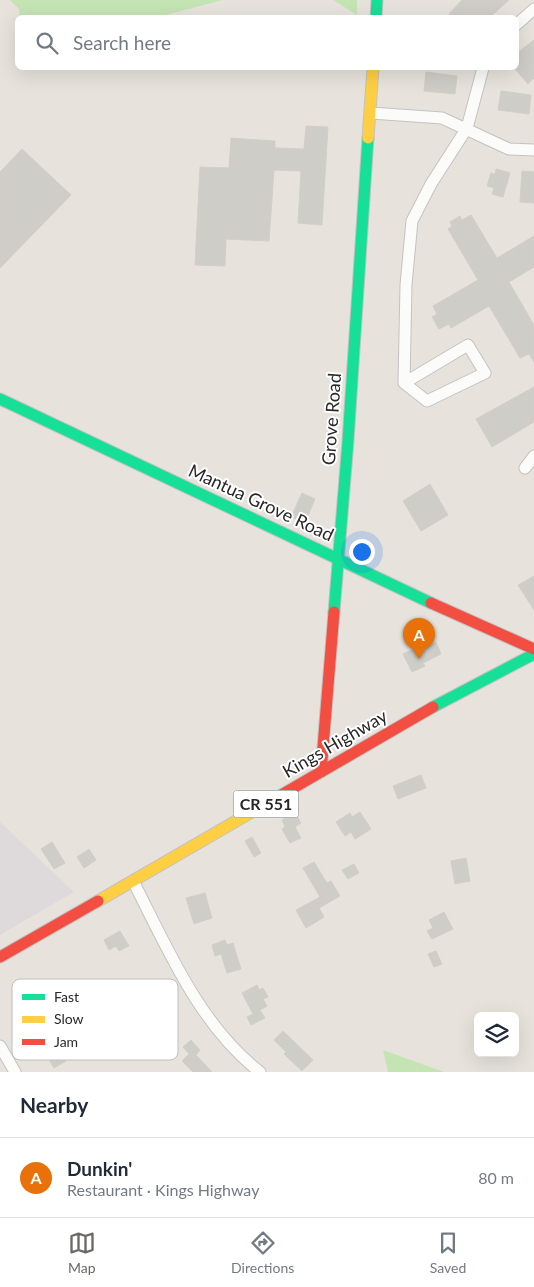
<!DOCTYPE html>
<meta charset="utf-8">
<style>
body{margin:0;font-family:Lato,sans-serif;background:#f2f2f3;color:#1f2937}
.controls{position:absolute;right:15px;bottom:15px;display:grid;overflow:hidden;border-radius:8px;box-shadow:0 5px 20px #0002}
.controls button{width:45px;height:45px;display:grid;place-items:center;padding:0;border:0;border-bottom:1px solid #e0e1e3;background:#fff;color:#1f2937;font:25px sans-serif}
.you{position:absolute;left:361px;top:551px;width:18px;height:18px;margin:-12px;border:4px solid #fff;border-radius:50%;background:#1a73e8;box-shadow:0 0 0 8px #1a73e833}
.badge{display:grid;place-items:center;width:32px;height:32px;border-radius:50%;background:#6b6967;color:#fff;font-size:16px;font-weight:700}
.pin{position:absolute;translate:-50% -41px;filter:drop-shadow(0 1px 2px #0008)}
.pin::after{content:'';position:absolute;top:26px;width:18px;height:15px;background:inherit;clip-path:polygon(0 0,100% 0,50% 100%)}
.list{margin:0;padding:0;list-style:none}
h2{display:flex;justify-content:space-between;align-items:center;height:65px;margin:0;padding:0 20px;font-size:21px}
h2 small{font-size:16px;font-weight:400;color:#747a83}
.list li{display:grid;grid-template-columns:32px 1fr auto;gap:15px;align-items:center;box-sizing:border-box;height:80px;padding:0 20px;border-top:1px solid #e0e1e3}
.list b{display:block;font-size:19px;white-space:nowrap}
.list p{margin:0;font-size:16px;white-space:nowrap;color:#747a83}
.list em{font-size:16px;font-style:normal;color:#747a83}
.icon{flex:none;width:28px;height:28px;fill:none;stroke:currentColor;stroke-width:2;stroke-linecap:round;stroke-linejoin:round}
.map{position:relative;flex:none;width:534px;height:1072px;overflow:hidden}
.search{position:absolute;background:#fff;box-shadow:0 5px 20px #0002;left:15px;right:15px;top:15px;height:55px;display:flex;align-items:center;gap:12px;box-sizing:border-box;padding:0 18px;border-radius:8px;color:#747a83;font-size:19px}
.sheet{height:145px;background:#fff}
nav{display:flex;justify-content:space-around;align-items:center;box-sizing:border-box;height:70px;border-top:1px solid #e0e1e3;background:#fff;font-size:14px;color:#747a83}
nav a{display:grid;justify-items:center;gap:2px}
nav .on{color:#6b6967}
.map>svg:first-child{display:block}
</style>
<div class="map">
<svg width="534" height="1072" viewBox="0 0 534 1072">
<rect width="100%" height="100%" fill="#e7e3dc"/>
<path fill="#dedadc" d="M 0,822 L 74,892 L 0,935 Z"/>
<path fill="#c5e4b4" d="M 10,0 L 223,0 L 158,17 L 20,18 L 19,9 Z
M 333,0 L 357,0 L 357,15 Z
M 383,1050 L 444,1072 L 388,1072 Z"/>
<path fill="#cfcdc8" stroke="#d2cec8" d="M 462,0 L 509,0 L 489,18 L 453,18 L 449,14 Z
M 534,40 L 534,78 L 528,84 L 516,70 L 516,54 Z
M 426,72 L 457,76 L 455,94 L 424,91 Z
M 501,91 L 531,95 L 529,114 L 498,110 Z
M 306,126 L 328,127 L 322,225 L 298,223 L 301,171 L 274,170 L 269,241 L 226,239 L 225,266 L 195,265 L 200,167 L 229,168 L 231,138 L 275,141 L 275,148 L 304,149 Z
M 22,149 L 71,195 L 0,268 L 0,172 Z
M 496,169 L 510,173 L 503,197 L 492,194 L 494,188 L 487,186 L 491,173 L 495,174 Z
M 522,171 L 534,172 L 534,203 L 520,202 Z
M 471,215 L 497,258 L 534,236 L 534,267 L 509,282 L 534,325 L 534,362 L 529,354 L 520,358 L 489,306 L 451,328 L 449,324 L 439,329 L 432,317 L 437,314 L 433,306 L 478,280 L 448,229 L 452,226 L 450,222 L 460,216 L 462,220 Z
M 534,387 L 534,422 L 492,447 L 476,419 Z
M 430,484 L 448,515 L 421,531 L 403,501 Z
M 302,493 L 315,499 L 305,523 L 291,517 Z
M 534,576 L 534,610 L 518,585 Z
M 436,642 L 441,654 L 423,663 L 425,666 L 412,672 L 403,654 L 426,643 L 427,647 Z
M 421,775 L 426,788 L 398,799 L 393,786 Z
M 295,812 L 301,823 L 295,827 L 301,838 L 290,843 L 282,829 L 285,827 L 282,820 Z
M 360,812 L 371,829 L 355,839 L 351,832 L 345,836 L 336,822 L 350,813 L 352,817 Z
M 252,837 L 261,853 L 254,857 L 245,841 Z
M 52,842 L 65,863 L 54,869 L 41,849 Z
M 89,849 L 96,860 L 84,868 L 77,857 Z
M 466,858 L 470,881 L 455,884 L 451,861 Z
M 314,862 L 327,883 L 331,881 L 340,896 L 319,908 L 324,917 L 306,928 L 296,910 L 320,897 L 303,868 Z
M 354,864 L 359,873 L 348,879 L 342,870 Z
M 205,893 L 212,918 L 194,924 L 186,898 Z
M 444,912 L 453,929 L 432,939 L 427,931 L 433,928 L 429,920 Z
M 120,931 L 129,946 L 119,951 L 116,946 L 109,950 L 104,940 Z
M 225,940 L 227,945 L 233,943 L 241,969 L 227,973 L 221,954 L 215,956 L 212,945 Z
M 436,951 L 442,964 L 434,967 L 428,954 Z
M 257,985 L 259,990 L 263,988 L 268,997 L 263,999 L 267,1006 L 260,1010 L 265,1018 L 251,1025 L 247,1017 L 253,1014 L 242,993 Z
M 283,1031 L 313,1060 L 302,1071 L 284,1054 L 286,1052 L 274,1040 Z
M 45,1038 L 47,1042 L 52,1038 L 66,1061 L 54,1068 L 44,1051 L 39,1054 L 34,1045 Z
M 191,1040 L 200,1050 L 196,1055 L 212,1072 L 193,1072 L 182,1061 L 189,1054 L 183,1047 Z"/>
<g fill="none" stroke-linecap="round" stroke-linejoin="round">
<defs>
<path id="street" d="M 516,25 L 534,9
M 371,113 L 442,118 L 509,149 L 534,150
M 404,383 L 468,345 L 485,373 L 427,401 L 404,383 L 406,285 L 412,221 L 431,184 L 467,128 L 483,68
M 525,468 L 534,456
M 133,881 C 167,947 199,1025 260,1072
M 0,1046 L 15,1072"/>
<path id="fast" d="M 376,18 L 377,0
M 0,399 L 431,603
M 334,612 L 348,441 L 368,138
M 433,707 L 534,654"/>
<path id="slow" d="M 368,138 L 373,68
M 98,901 L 257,809"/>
<path id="jam" d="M 431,603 L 534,649
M 321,772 L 334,612
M 257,809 L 433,707
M 0,957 L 98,901"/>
</defs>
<use href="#street" stroke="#c4c2c2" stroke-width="13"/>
<use href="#fast" stroke="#c4c2c2" stroke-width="13"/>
<use href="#slow" stroke="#c4c2c2" stroke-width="13"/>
<use href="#jam" stroke="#c4c2c2" stroke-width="13"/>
<use href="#street" stroke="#fbfbfa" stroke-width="11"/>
<use href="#fast" stroke="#16e098" stroke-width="11"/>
<use href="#slow" stroke="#ffcf43" stroke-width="11"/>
<use href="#jam" stroke="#f24e42" stroke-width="11"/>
</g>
<g text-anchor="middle" stroke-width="4" stroke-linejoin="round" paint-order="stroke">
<rect fill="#fff" stroke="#686868" stroke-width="1" x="233.5" y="790.5" width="65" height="27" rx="4"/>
<g font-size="16" font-weight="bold" fill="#282828">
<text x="266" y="810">CR 551</text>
</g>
<g font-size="18" fill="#282828" stroke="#fff">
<text transform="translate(332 419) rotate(-86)" y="6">Grove Road</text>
<text transform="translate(261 503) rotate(25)" y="6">Mantua Grove Road</text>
<text transform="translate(335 744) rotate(-30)" y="6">Kings Highway</text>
</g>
</g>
<rect x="12" y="979" width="166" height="81" rx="8" fill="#fff" stroke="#bebebe" stroke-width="1"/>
<rect x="22" y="994" width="23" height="6" fill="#16e098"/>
<rect x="22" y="1016" width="23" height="7" fill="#ffcf43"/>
<rect x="22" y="1039" width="23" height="6" fill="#f24e42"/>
<g font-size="14" fill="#282828">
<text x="54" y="1002">Fast</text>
<text x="54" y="1024">Slow</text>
<text x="54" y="1047">Jam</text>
</g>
</svg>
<div class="controls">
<button><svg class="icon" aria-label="layers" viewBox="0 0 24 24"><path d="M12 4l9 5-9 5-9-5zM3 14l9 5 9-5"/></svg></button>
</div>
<div class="you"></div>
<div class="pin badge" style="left:419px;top:659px;background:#e8710a">A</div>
<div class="search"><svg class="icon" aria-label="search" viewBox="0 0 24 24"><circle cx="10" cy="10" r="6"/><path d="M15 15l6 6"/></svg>Search here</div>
</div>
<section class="sheet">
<h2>Nearby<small></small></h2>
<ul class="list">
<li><span class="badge" style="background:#e8710a">A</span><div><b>Dunkin'</b><p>Restaurant · Kings Highway</p></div><em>80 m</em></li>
</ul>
</section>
<nav>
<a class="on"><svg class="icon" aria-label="map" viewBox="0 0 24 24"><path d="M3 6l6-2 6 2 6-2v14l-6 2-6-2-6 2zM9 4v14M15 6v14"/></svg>Map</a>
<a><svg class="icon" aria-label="directions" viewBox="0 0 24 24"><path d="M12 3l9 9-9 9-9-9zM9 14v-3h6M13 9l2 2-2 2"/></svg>Directions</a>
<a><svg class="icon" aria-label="saved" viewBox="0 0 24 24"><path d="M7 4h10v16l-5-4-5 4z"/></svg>Saved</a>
</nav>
